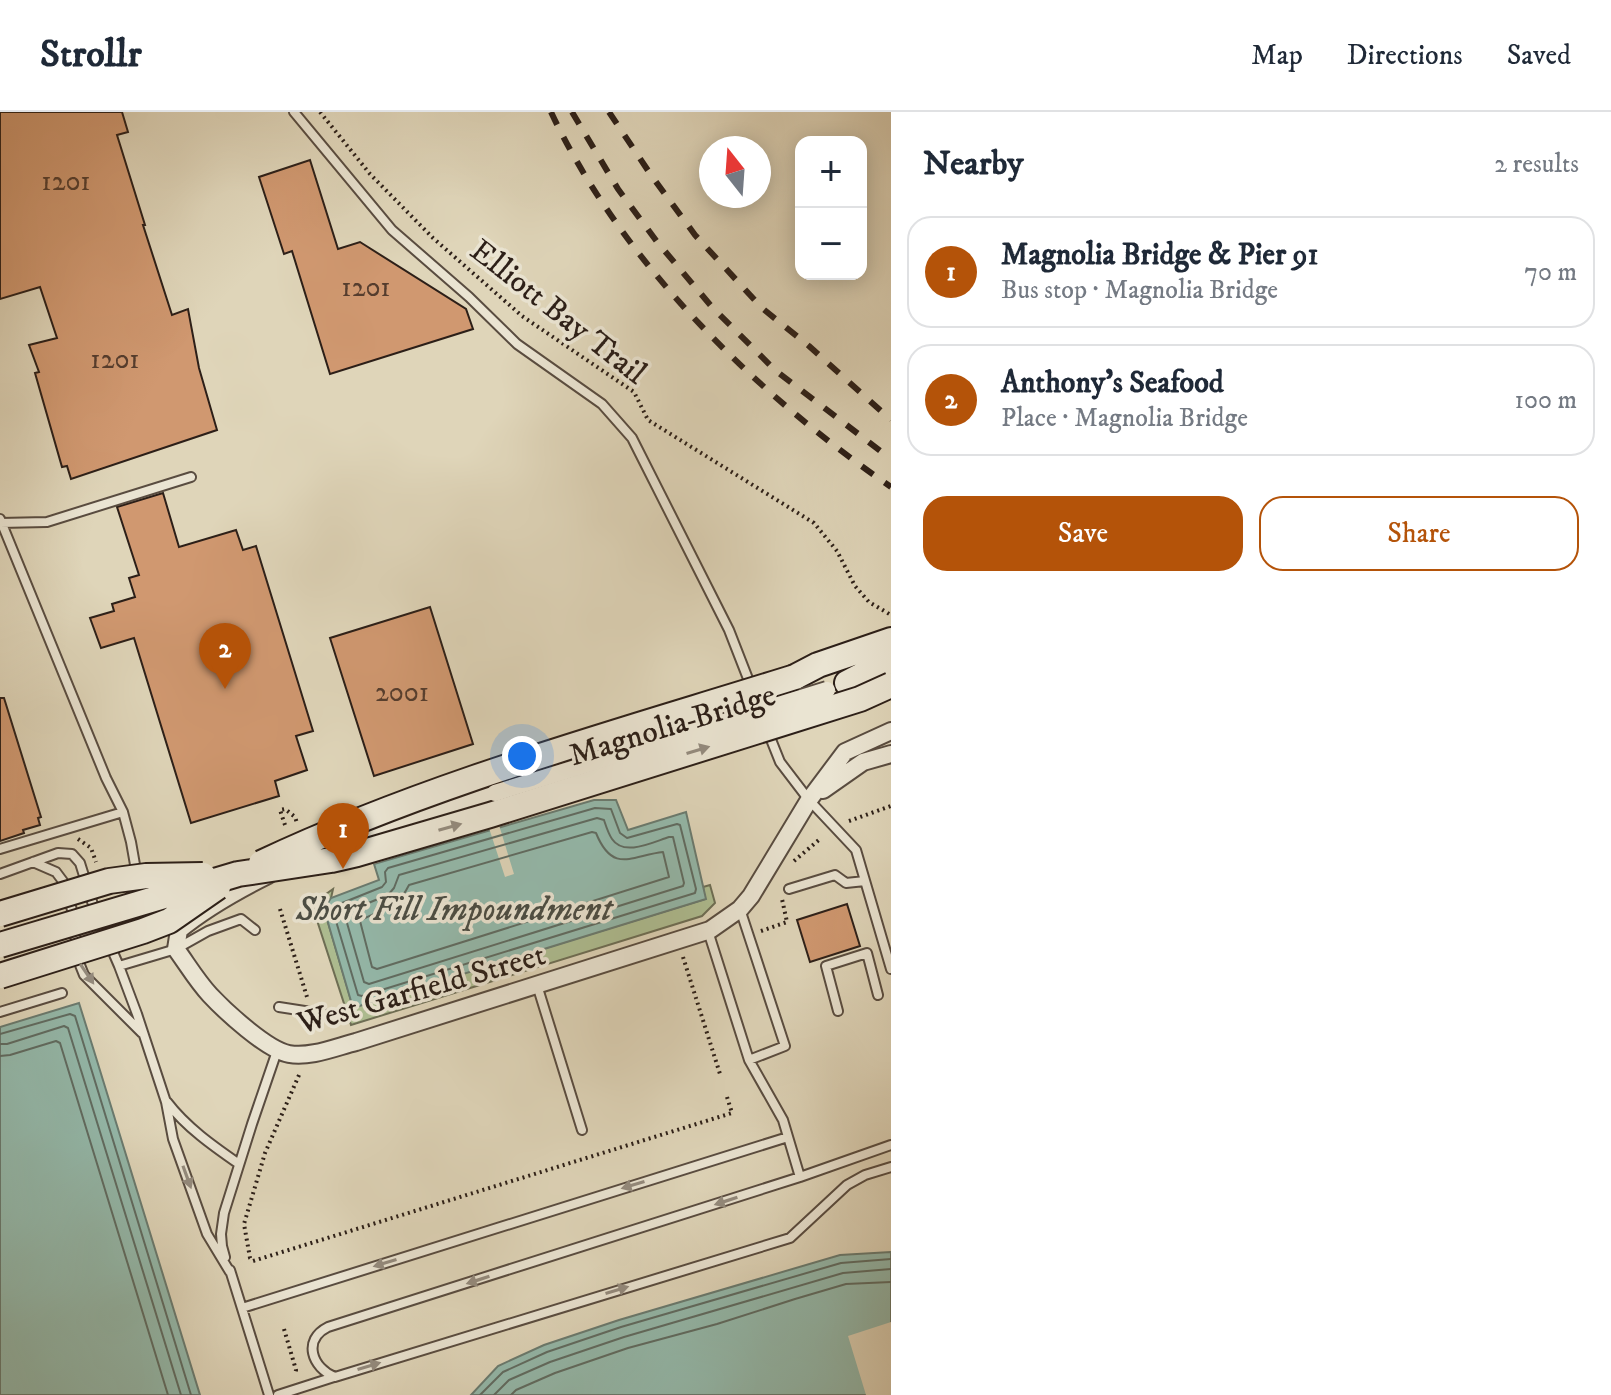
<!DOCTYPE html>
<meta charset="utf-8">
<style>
body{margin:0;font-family:"IM FELL DW Pica",serif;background:#f2f2f3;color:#1f2937}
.controls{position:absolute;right:24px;top:24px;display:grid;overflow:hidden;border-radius:16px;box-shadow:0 4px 20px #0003}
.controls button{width:72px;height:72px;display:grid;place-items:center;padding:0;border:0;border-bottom:2px solid #e0e1e3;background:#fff;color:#1f2937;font:40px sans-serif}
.compass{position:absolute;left:699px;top:24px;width:72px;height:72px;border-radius:50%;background:#fff;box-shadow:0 4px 20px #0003;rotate:343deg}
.you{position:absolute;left:522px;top:644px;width:28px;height:28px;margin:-20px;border:6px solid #fff;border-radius:50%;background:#1a73e8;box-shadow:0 0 0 12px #1a73e833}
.badge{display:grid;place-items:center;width:52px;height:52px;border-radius:50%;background:#b45309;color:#fff;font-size:26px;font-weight:700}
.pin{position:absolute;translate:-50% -66px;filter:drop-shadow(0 2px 4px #0008)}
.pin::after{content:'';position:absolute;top:42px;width:28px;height:24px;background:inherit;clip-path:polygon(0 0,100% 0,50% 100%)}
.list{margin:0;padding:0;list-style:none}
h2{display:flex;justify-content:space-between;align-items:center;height:104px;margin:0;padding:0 32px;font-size:34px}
h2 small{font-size:26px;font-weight:400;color:#747a83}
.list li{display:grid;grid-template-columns:52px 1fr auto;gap:24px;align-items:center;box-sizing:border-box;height:112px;margin:0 16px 16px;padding:0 16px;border:2px solid #e0e1e3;border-radius:24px}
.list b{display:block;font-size:30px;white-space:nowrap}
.list p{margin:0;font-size:26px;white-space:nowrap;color:#747a83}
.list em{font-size:26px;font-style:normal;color:#747a83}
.actions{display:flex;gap:16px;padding:24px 32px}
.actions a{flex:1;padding:18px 0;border:2px solid #b45309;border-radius:24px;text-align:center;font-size:28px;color:#b45309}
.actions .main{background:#b45309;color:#fff}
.map{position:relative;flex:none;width:891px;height:1283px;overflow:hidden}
header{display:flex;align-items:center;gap:48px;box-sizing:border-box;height:112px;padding:0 40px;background:#fff;border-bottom:2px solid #e0e1e3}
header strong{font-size:38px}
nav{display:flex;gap:44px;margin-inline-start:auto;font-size:28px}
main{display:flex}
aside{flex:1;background:#fff}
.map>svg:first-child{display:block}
</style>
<header>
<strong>Strollr</strong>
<nav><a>Map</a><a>Directions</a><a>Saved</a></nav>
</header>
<main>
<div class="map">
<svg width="891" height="1283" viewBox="0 0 891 1283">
<rect width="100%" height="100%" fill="#dfd5b9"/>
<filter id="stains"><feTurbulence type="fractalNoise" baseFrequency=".0025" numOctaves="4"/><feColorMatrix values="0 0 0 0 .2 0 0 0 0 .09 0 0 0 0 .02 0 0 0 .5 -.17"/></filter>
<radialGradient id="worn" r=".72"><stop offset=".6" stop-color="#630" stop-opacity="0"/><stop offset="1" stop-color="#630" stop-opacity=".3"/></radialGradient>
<path fill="#aebe92" stroke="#6d6e55" stroke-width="2" d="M 710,773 L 715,791 L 702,804 L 351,913 L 314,799 L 322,785 L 333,777 L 331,786 L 324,797 L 353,895 L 705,787 L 703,775 Z"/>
<path fill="#94b9ab" stroke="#6a7b70" stroke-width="2" d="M 594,688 L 616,688 L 628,718 L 686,700 L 706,787 L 353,896 L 324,797 L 331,786 L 379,768 L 374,752 Z
M 79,891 L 94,939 L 200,1283 L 0,1283 L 0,915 Z
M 891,1140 L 891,1283 L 471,1283 L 498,1254 L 544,1233 L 619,1208 L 840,1143 Z"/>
<path fill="#dfd5b9" d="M 590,685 L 499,713 L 514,762 L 505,765 L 489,716 L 370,753 L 373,748 Z
M 891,1210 L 891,1283 L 866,1283 L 848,1224 Z"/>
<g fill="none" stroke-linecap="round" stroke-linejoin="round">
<path stroke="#606c62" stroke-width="2" d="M 595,696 L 611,697 L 620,721 L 627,726 L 677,712 L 680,713 L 696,777 L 695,781 L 362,884 L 358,883 L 333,799 L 337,793 L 382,775 L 386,770 L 385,760 L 388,756 Z
M 597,706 L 604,708 C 606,714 608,721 612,727 C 624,745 653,730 669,725 L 673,725 L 684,771 L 683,774 L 369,872 L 364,870 L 345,804 L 346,800 L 388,783 L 394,776 L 399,763 Z
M 592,720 L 596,721 C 613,763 633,743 663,740 L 669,765 L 377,857 L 372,855 L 360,809 C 383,795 395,801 409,773 Z
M 0,922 L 70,902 L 75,904 L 191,1283
M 0,932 L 7,932 L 64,914 L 68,916 L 181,1283
M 0,944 L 10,943 L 56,929 L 60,931 L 168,1283
M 480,1283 L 503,1260 L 547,1240 L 621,1215 L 841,1151 L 891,1147
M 494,1283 L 509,1268 L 550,1250 L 624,1225 L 843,1161 L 891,1157
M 511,1283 L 516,1278 L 555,1261 L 628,1236 L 717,1212 L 795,1187 L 846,1172 L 891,1170"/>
</g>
<path fill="#d09870" stroke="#2c1f18" stroke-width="2" d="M 0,0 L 122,0 L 128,20 L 117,23 L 145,113 L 143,113 L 172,203 L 188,197 L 199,256 L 217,318 L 71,367 L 67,354 L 62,355 L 35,261 L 39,260 L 29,233 L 57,226 L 40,175 L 0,187 Z
M 310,48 L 338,137 L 360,130 L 466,197 L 473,217 L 330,262 L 292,139 L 284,142 L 259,65 Z
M 163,381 L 179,435 L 236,418 L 243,438 L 256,434 L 313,619 L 296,624 L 307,658 L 275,669 L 279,684 L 191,711 L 134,526 L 101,536 L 90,506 L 114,499 L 112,492 L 135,485 L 129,466 L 139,463 L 117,395 Z
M 430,495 L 473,632 L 374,664 L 330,526 Z
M 0,586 L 4,586 L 41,705 L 38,706 L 40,713 L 23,718 L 24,721 L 0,729 Z
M 847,792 L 860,834 L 810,850 L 797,808 Z"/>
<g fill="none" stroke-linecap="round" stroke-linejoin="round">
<defs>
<path id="service" d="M 294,0 L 392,118 L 469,185 L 517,232 L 602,292 L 632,326 L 729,518 L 761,600
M 0,407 L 106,666 L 123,700 L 131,730 L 137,764
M 0,411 L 47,410 L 191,365
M 768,620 L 780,650 L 809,688 L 856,738 L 891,857
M 0,737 L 123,700
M 33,750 L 56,760 L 65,772 L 73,802 L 78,848 L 84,863 L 142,921
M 0,762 L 58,741 L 72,742 L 80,751 L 95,799 L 119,854 L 137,902 L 166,990 L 173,1027 L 207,1122 L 230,1160
M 789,777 L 835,763 L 846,771 L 865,769
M 708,819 L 749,948 L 785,934 L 740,797
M 119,854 L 176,837 L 208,819 L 241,807 L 255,818
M 537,873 L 582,1018
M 279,895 L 324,902
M 838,899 L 826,854 L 867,841 L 878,883
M 0,900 L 62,881
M 749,948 L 783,1008 L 800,1065
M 167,990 C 186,1015 213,1034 239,1052
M 891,1033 L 800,1065 L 328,1215 C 302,1228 312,1256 335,1265 L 790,1126 L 847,1073 L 865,1063 L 891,1055
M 225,1145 L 222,1134 L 221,1122 L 224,1101 L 252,1012 L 277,939
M 230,1158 L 269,1283
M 242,1196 L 788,1025
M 278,1283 L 334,1265"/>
<path id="minor" d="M 823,678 L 863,650 L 891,642
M 319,741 L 430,701 L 495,681
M 268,763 C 236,779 207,795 179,818 L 176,837 C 187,852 197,869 210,883 C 225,899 267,938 289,942 C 310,946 336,935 356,930 L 710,818 L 740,797 L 751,784 L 809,688 L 845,640 L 891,619"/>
<path id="secondary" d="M 795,565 L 818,553 L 891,528
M 847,571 L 891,548"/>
</defs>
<use href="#service" stroke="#594c40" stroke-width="12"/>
<use href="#minor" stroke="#594c40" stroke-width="20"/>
<use href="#secondary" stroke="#2c1f18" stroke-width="28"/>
<path stroke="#2c1f18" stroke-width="4" stroke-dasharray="2 4" stroke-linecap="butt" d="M 320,0 L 370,62 L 433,126 L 522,204 L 634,280 L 648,308 L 814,411 L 837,439 L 855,474 L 869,490 L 891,503
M 849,709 L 891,694
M 285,713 L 280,698 L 285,697 L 295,705 L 297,711
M 78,727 L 91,736 L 96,750
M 794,749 L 820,727
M 280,797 L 307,885
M 761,819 L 787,810 L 782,787
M 683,845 L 720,962
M 299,963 L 265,1041 L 244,1112 L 250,1146 L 253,1149 L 732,1001 L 727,985
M 284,1217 L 296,1258 L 295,1263"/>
<use href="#service" stroke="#eae4d2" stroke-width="8"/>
<use href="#minor" stroke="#eae4d2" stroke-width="16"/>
<use href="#secondary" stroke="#eae4d2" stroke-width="24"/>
<path stroke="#2c1f18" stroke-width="6" stroke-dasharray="14 14" stroke-linecap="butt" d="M 551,0 C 622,151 755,281 891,375
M 572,0 L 618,77 L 658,131 L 712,195 L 776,259 L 891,347
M 609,0 L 651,63 L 695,123 L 762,196 L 809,234 L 891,308"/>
<defs>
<path id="minor-bridge" d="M 495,681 L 827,578"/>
<path id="secondary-bridge" d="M 261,751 C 431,671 616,621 795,565
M 0,802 L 109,769 L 146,764 L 203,763
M 0,833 L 238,762 L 331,748 L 357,742 L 490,703 L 860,587 L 891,573
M 0,864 L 143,819 L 169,809 L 218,775"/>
</defs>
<use href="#minor-bridge" stroke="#594c40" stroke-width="20" stroke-linecap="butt"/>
<use href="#secondary-bridge" stroke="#2c1f18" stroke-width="28" stroke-linecap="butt"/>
<use href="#minor-bridge" stroke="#eae4d2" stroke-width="16"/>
<use href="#secondary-bridge" stroke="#eae4d2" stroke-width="24"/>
</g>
<defs><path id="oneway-solid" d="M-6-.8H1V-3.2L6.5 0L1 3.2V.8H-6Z" transform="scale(2)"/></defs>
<g fill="#948b7e">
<use href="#oneway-solid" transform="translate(698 638) rotate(-17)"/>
<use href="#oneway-solid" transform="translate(450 715) rotate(-16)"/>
<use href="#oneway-solid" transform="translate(87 862) rotate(56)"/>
<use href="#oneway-solid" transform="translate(187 1065) rotate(70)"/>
<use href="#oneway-solid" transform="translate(633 1073) rotate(163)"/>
<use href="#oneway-solid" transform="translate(726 1089) rotate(162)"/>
<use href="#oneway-solid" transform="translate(385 1151) rotate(163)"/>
<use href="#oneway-solid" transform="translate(478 1168) rotate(162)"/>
<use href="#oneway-solid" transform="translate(617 1178) rotate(-17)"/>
<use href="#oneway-solid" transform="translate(369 1254) rotate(-17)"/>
</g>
<g text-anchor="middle" stroke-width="7" stroke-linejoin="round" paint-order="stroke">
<g font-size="28" fill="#553d2e">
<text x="66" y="78">1201</text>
<text x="366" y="184">1201</text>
<text x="115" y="256">1201</text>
<text x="402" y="589">2001</text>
</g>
<g font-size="32" fill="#2c1f18" stroke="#eae4d2">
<text transform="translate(559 199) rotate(38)" y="11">Elliott Bay Trail</text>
<text transform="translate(672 612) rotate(-17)" y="11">Magnolia Bridge</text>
<text transform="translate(421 876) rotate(-16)" y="11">West Garfield Street</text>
</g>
<g font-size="34" font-style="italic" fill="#4b4d44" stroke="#eae4d2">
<text x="454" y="808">Short Fill Impoundment</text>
</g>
</g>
<rect width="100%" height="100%" filter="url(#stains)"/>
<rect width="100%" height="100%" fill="url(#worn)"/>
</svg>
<div class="controls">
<button>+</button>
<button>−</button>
</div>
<svg class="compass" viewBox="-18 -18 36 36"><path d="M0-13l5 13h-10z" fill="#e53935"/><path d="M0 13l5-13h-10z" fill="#747a83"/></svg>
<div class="you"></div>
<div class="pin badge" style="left:343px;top:757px">1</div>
<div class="pin badge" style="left:225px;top:577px">2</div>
</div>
<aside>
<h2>Nearby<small>2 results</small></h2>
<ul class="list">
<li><span class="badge">1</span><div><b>Magnolia Bridge &amp; Pier 91</b><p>Bus stop · Magnolia Bridge</p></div><em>70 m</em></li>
<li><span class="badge">2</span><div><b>Anthony's Seafood</b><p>Place · Magnolia Bridge</p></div><em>100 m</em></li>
</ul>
<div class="actions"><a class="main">Save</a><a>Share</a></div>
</aside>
</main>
